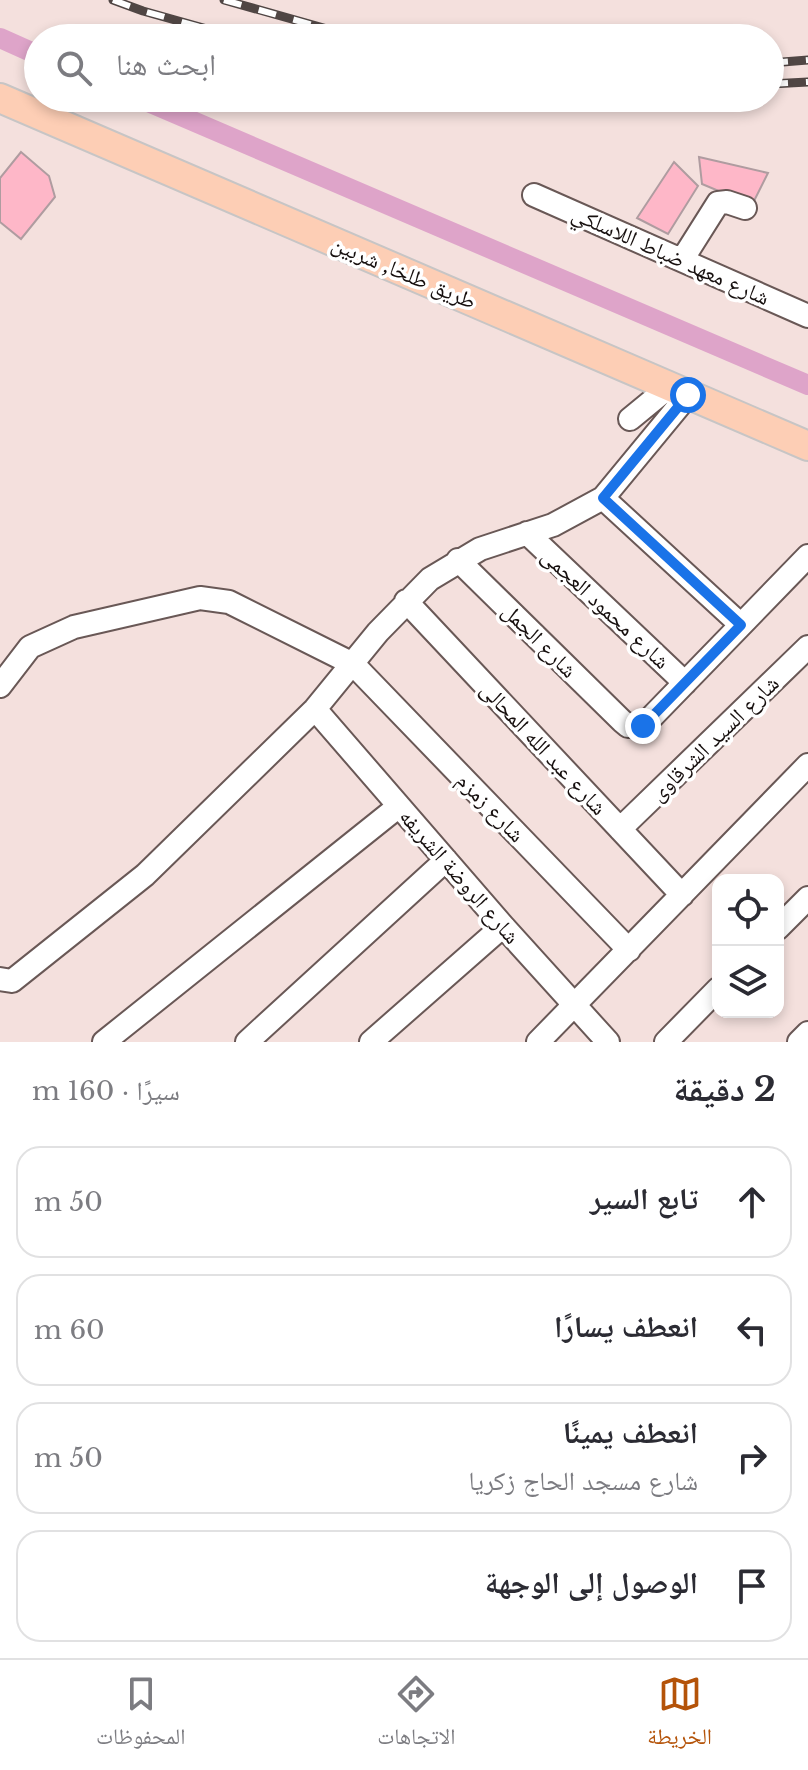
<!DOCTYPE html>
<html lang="ar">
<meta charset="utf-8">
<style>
body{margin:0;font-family:"Libre Baskerville","Noto Naskh Arabic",serif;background:#f2f2f3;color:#2b2b33;direction:rtl}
.controls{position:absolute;right:24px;bottom:24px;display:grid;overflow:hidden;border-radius:16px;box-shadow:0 4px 12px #0003}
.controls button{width:72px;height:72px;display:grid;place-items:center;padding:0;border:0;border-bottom:2px solid #e1e1e2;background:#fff;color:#2b2b33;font:40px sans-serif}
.stop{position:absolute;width:24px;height:24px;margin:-18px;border:6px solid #1a73e8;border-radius:50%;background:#fff}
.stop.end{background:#1a73e8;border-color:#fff;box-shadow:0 2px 8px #0008}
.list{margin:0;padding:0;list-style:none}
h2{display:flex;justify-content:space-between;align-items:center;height:104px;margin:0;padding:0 32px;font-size:34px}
h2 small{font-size:26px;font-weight:400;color:#7c7c81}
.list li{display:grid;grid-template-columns:52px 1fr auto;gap:24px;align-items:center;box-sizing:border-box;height:112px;margin:0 16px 16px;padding:0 16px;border:2px solid #e1e1e2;border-radius:24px}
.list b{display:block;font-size:30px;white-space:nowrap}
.list p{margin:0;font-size:26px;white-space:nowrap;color:#7c7c81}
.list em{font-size:26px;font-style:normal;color:#7c7c81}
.icon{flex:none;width:44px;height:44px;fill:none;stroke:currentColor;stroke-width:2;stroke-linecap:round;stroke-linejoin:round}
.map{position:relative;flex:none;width:808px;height:1042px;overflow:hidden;direction:ltr}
.search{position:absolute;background:#fff;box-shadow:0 4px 12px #0003;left:24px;right:24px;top:24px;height:88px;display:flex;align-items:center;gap:20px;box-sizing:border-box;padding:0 28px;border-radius:44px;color:#7c7c81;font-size:30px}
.sheet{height:616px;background:#fff}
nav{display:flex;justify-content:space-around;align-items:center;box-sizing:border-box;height:112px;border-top:2px solid #e1e1e2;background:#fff;font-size:22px;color:#7c7c81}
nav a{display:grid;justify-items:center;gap:4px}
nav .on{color:#b45309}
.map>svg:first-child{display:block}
</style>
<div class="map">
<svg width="808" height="1042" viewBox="0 0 808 1042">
<rect width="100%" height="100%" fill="#f4e0dd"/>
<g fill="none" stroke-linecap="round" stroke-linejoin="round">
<path stroke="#dea4c9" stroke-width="20" d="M 0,38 L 38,55
M 139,98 L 808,385"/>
</g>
<path fill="#feb7c8" stroke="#af9ca0" stroke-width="2" d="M 21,152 L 49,176 L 55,197 L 21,239 L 0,222 L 0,178 Z
M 699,157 L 768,173 L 752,205 L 702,184 Z
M 674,162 L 698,186 L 668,234 L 637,218 Z"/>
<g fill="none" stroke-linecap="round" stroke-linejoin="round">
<defs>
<path id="minor" d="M 534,195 L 808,316
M 682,260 L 718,203 L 727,202 L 745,208
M 630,419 L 669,387
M 603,498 L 741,625
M 527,533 L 685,683
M 458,560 L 622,721 L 628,726 L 643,726 L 808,556
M 406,601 L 682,895
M 0,686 L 30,647 L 74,627 L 200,598 L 229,602 L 353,664 L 629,950
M 315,709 L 503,926 L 608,1042
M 620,829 L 808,647
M 778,928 L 808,898
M 0,979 L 12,981 L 145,875 L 315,709 L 378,632 L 430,579 L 480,549 L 553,525 L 603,498 L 688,395
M 104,1042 L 399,806
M 247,1042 L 446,860
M 371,1042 L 503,926
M 538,1042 L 808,765
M 666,1042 L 718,989
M 799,1042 L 808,1033"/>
<path id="major" d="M 0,98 L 808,446"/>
</defs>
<use href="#minor" stroke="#695856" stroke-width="26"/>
<use href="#major" stroke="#c7c5c5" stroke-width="32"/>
<use href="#minor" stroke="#fff" stroke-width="22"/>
<use href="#major" stroke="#fdceb5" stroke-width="28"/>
<defs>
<path id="rail" d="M 113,0 L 143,11 L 239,38
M 224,0 L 359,38
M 770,63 L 808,60
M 770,84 L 808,82"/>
</defs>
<use href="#rail" stroke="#504644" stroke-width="9"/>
<use href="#rail" stroke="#fff" stroke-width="6" stroke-dasharray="18" stroke-linecap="butt"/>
</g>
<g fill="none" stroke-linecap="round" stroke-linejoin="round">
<path stroke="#1a73e8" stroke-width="10" d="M 643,726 L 741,625 L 603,498 L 688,395"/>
</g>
<g text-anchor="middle" stroke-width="7" stroke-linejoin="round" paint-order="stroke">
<g font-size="22" fill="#160f0e" stroke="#fff">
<text transform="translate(671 255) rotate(24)" y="8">شارع معهد ضباط اللاسلكي</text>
<text transform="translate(404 272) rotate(23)" y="8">طريق طلخا, شربين</text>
<text transform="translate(606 608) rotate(43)" y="8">شارع محمود العجمى</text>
<text transform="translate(540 640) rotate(45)" y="8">شارع الجمل</text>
<text transform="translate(714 738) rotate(-44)" y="8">شارع السيد الشرقاوى</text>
<text transform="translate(544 748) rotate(47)" y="8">شارع عبد الله المحالى</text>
<text transform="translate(491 807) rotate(46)" y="8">شارع زمزم</text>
<text transform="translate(460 876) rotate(49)" y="8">شارع الروضة الشريفه</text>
</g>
</g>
</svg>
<div class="controls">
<button><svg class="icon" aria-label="locate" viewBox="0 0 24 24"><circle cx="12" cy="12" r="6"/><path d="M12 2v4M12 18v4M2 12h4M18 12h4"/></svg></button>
<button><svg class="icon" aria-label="layers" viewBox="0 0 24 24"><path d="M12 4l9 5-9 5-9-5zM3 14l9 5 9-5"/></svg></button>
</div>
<div class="stop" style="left:688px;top:395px"></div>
<div class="stop end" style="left:643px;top:726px"></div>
<div class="search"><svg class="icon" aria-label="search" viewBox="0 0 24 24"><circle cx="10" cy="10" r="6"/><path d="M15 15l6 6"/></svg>ابحث هنا</div>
</div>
<section class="sheet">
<h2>2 دقيقة<small>سيرًا · 160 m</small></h2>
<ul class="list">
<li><svg class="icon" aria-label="ahead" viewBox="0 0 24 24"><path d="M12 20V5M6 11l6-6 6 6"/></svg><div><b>تابع السير</b></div><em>50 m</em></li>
<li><svg class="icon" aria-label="left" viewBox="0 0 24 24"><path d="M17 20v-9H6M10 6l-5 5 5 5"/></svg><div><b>انعطف يسارًا</b></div><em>60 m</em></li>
<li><svg class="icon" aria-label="right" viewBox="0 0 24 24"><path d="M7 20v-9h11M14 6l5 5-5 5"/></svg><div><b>انعطف يمينًا</b><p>شارع مسجد الحاج زكريا</p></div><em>50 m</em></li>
<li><svg class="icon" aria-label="arrive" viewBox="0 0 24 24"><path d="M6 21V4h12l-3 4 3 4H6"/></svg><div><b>الوصول إلى الوجهة</b></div></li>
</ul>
</section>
<nav>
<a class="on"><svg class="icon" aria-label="map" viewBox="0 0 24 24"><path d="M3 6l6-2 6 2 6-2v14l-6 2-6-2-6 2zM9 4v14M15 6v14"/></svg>الخريطة</a>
<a><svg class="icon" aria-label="directions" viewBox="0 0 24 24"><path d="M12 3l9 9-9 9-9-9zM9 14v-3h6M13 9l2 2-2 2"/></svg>الاتجاهات</a>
<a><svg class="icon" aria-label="saved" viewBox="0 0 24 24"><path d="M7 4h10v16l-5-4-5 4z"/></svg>المحفوظات</a>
</nav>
